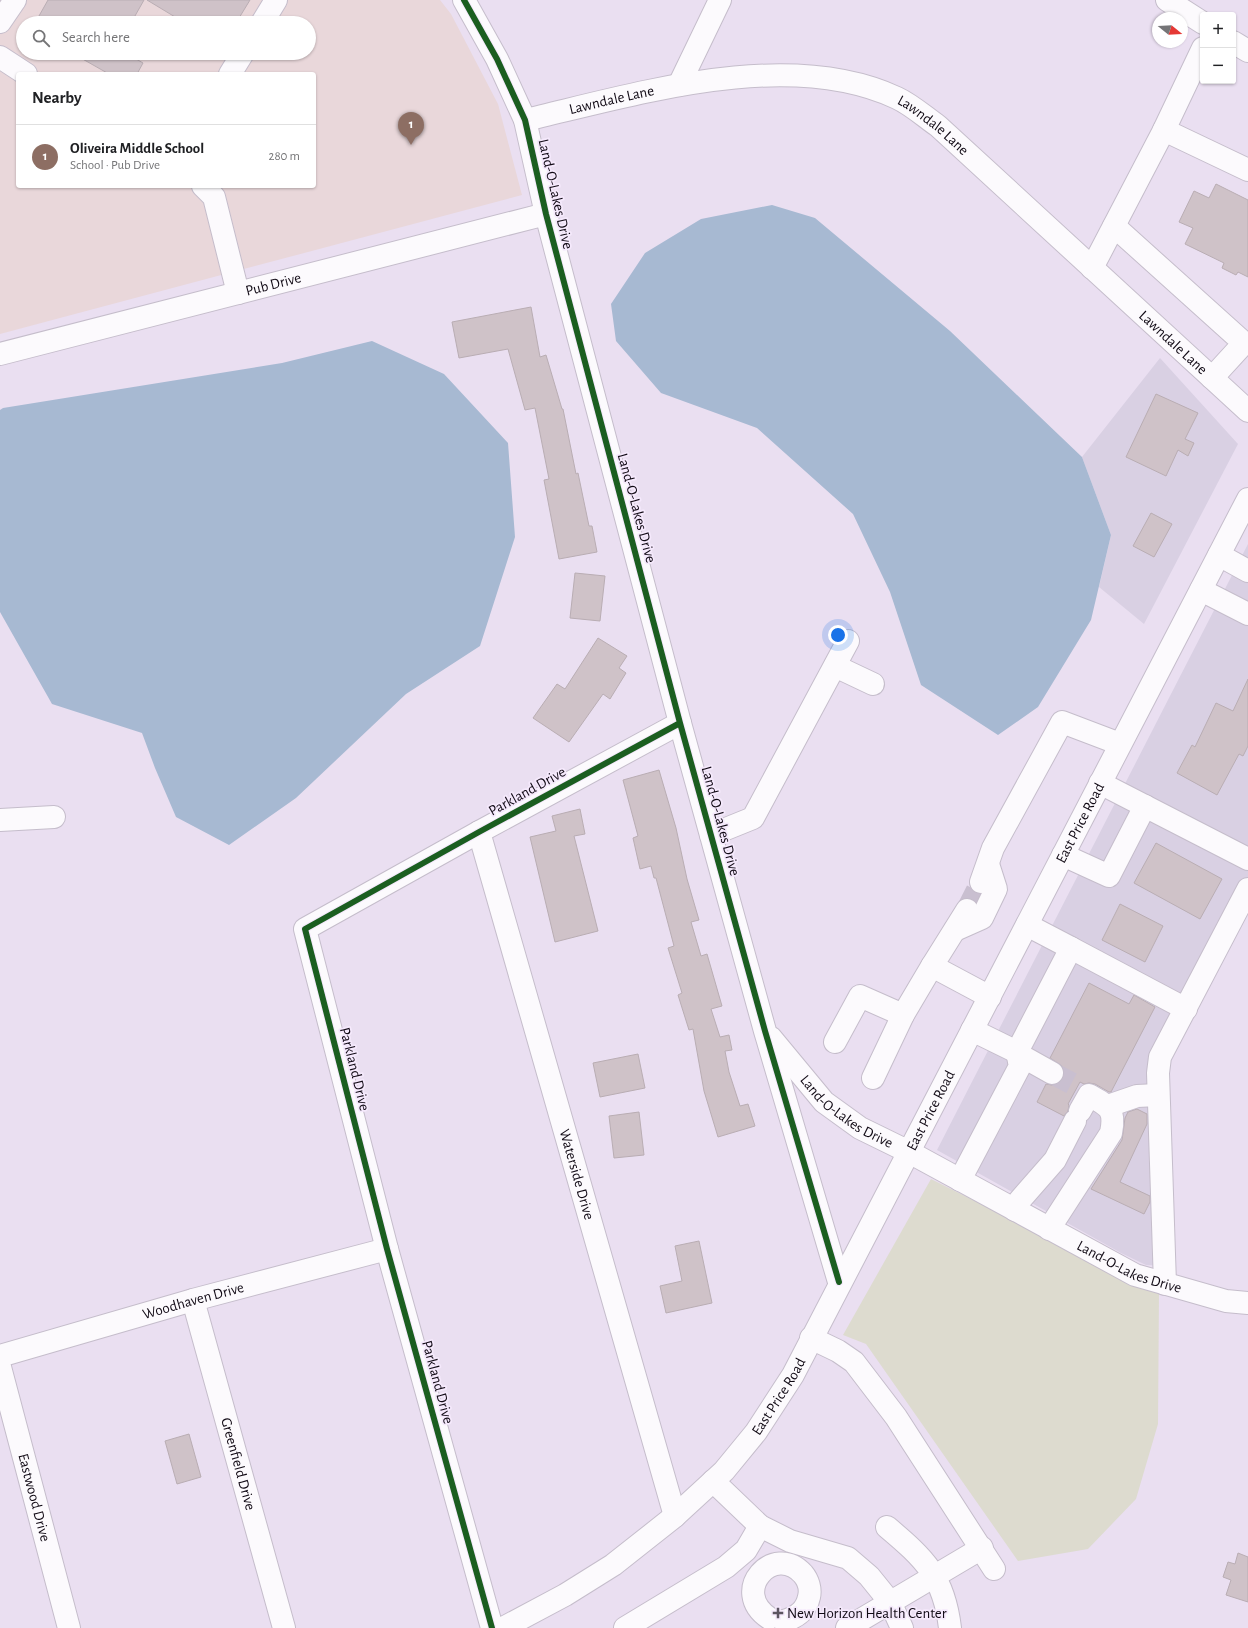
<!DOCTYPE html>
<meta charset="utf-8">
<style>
body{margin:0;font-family:"Alegreya Sans",sans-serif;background:#f6f6f6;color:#202124}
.controls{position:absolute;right:12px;top:12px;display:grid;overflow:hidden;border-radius:4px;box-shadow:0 1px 3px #0004}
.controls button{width:36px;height:36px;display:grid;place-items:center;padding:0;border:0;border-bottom:1px solid #e0e0e0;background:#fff;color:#202124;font:20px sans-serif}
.compass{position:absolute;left:1152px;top:12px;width:36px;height:36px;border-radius:50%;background:#fff;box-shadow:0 1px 3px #0004;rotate:108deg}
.you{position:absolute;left:838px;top:635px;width:14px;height:14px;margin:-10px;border:3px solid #fff;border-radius:50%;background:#1a73e8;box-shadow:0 0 0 6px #1a73e833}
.badge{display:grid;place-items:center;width:26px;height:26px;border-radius:50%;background:#2563eb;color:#fff;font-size:13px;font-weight:700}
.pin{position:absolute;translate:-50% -33px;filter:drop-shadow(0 1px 2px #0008)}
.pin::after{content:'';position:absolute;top:21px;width:14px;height:12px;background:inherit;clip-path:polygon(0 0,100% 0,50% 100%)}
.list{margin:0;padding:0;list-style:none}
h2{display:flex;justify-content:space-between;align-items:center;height:52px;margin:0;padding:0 16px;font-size:17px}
h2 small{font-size:13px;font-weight:400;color:#757577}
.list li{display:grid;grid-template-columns:26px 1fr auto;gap:12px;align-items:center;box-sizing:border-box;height:64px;padding:0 16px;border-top:1px solid #e0e0e0}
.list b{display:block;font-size:15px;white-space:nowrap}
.list p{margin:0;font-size:13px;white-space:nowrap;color:#757577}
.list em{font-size:13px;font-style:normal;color:#757577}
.icon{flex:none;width:22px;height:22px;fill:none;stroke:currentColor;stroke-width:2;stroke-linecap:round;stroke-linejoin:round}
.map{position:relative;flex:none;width:1248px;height:1628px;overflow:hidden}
.search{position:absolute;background:#fff;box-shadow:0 1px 3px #0004;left:16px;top:16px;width:300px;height:44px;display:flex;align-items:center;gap:10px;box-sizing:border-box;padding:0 14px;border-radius:22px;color:#757577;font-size:15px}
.panel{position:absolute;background:#fff;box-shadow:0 1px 3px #0004;left:16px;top:72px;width:300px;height:116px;border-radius:4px}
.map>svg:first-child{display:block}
</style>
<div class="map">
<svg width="1248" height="1628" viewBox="0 0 1248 1628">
<rect width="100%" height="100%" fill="#eadff1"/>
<path fill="#d9d0e3" d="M 1160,358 L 1238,444 L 1144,624 L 1099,587 L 1111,535 L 1082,457 Z
M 1248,544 L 1248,904 L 1160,1068 L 1167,1266 L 1146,1265 L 1121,1253 L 937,1150 Z"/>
<path fill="#e9d7da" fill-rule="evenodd" d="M 0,0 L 440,0 L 451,14 L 498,104 L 522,195 L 0,334 ZM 23,23 L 309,23 L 309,53 L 23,53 ZM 18,74 L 314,74 L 314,186 L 18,186 Z"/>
<path fill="#dddbcf" d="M 931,1179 L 1159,1293 L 1158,1424 L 1136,1499 L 1088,1549 L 1018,1561 L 866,1344 L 843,1335 Z"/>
<path fill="#a7b9d2" d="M 772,205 L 815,218 L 950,331 L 1082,457 L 1111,535 L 1091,620 L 1038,707 L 998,735 L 921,685 L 890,592 L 853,514 L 757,428 L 661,393 L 616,341 L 611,304 L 645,253 L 701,219 Z
M 372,341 L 444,374 L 508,443 L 515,537 L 480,646 L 406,694 L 296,798 L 229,845 L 176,817 L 155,768 L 142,733 L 52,704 L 0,612 L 0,410 L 3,408 L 282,363 Z"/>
<path fill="#cfc2c8" stroke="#b9adb3" d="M 48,0 L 144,0 L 131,23 L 35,23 Z
M 147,0 L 250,0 L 236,23 L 185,23 Z
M 72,53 L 126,53 L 143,63 L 137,74 L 109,74 Z
M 1216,184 L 1248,200 L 1248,277 L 1238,272 L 1236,275 L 1222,268 L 1224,263 L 1185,244 L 1193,228 L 1179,222 L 1194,191 L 1209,198 Z
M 531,307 L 540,357 L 546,355 L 562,409 L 563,409 L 576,474 L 578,473 L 589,526 L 592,526 L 597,552 L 559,559 L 544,480 L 549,479 L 535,408 L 525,410 L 508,349 L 459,358 L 452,322 Z
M 1156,394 L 1198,413 L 1185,439 L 1194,443 L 1188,456 L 1178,450 L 1166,476 L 1126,457 Z
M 1151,513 L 1172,524 L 1154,557 L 1133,546 Z
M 575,573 L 605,576 L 600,621 L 570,618 Z
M 598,638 L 627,656 L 619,668 L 626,673 L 610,699 L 603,694 L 569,742 L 533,718 L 557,684 L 565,689 Z
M 1248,679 L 1248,746 L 1243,756 L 1239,754 L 1217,795 L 1177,773 L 1192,745 L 1195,747 L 1216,703 L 1233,711 Z
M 659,770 L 676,828 L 687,879 L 699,920 L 691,922 L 701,956 L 707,954 L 722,1006 L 711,1009 L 720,1037 L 729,1035 L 732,1050 L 725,1051 L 729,1072 L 740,1106 L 748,1104 L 755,1126 L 718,1137 L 704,1091 L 693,1029 L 689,1030 L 678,995 L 682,993 L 668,948 L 674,946 L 656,878 L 654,878 L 651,866 L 640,869 L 633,838 L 638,836 L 623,780 Z
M 580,809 L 585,834 L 574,836 L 598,931 L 555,942 L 530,837 L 556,831 L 552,816 Z
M 1156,843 L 1222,879 L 1200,919 L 1134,883 Z
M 1120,904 L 1163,926 L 1145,962 L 1102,940 Z
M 1089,983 L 1129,1004 L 1134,995 L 1155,1007 L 1111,1092 L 1109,1092 L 1095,1084 L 1089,1083 L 1084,1084 L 1080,1082 L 1068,1104 L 1069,1105 L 1068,1111 L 1064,1116 L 1037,1102 L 1046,1084 L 1052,1085 L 1058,1084 L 1063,1079 L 1064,1072 L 1062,1066 L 1050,1058 Z
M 638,1054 L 645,1088 L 600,1097 L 593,1063 Z
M 1137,1109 L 1147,1114 L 1147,1124 L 1120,1182 L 1150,1196 L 1150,1202 L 1144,1214 L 1091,1189 L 1122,1140 L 1125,1118 L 1128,1112 Z
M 639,1112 L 644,1155 L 614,1158 L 609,1116 Z
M 699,1241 L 712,1303 L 666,1313 L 660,1286 L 682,1281 L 675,1246 Z
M 189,1434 L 201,1477 L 177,1484 L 165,1441 Z
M 1238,1553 L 1248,1557 L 1248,1602 L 1226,1595 L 1231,1580 L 1223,1577 L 1228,1562 L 1235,1564 Z"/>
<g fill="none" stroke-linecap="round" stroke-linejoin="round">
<path stroke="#c9bfd0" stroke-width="22" stroke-dasharray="22 11" stroke-linecap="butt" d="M 967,910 L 981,882
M 1052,1073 L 1077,1086"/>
<defs>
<g id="minor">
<path d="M 464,0 L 497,59 L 525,120 L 546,214 L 680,723 L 765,1031 L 839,1282"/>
<path d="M 1167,0 L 1203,23"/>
<path d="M 0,22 L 15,0"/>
<path d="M 262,23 L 276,0"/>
<path d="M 1233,42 L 1248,51"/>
<path d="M 1203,48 L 1164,130 L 1248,170"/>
<path d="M 0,57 L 26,74"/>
<path d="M 230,74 L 243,53"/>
<path d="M 679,85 L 720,0"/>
<path id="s1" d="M 525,120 C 637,94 788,47 897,98 C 912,105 925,117 938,126 L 1248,411"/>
<path d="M 203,186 L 214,197 L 238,293"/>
<path d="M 1114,226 L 1244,343 L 1212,378"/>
<path d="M 1092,268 L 1164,130"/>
<path id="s2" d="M 0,354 L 546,214"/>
<path d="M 1219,555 L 1248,571"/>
<path d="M 1201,590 L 1248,614"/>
<path d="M 835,666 L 873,684"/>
<path d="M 1100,783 L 1248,859"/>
<path d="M 0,820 L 54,817"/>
<path id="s3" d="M 479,832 L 675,1516"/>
<path d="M 711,835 L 753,818 L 848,641"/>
<path d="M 1063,855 L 1109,876 L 1145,806"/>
<path d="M 981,882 L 993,848 L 1062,722 L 1120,744"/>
<path d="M 967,910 L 932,966 L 990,997"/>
<path d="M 955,930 L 982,918 L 996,889 L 988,864"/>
<path d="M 1071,948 L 1186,1009"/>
<path d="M 903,1015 L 932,966"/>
<path d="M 972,1030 L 1017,1052 L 1071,948 L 1027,925"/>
<path id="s4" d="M 771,1038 L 824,1102 L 860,1128 L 909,1152 L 1135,1275 L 1226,1301 L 1248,1303"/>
<path d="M 835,1042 L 860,996 L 903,1015 L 873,1078"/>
<path d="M 1019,1060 L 1027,1059 L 1052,1073"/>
<path d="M 1108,1106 L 1137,1096 L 1158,1095"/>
<path d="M 960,1180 L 1020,1066 L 1017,1052"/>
<path d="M 1015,1210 L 1020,1200 L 1055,1160 L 1075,1121"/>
<path d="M 1049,1229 L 1111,1133 C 1116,1108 1108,1106 1089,1095 L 1080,1111"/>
<path d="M 1165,1284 L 1158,1073 L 1160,1057 L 1248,889"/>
<path id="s5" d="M 193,1300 L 284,1628"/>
<path d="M 811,1338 L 838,1351 L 854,1362 L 896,1417 L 994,1569"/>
<path id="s6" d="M 0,1356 L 193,1300 L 387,1249"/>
<path id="s7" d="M 0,1367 L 69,1628"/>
<path d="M 713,1481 L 760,1526 L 790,1541 L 848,1558 L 869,1576 L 890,1602 L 902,1628"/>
<path d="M 887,1527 C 925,1559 944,1577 950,1628"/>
<path d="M 769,1618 C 729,1591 774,1542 803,1574 C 808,1580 811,1589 809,1597 C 806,1611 797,1617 784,1621"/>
<path d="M 492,1628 L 387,1249 L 305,929 L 479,832 L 680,723"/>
<path d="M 625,1628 L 726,1567 L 746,1550 L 760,1526"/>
<path d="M 847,1628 L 982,1548"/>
</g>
<g id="major">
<path id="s8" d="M 503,1628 L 565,1595 L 613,1565 L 675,1516 L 724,1471 L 756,1432 L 793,1375 L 1248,499"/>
</g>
</defs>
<use href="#minor" stroke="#c5bdcb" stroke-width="24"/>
<use href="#major" stroke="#c5bdcb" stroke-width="24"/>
<use href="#minor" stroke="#fcfafd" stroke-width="22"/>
<use href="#major" stroke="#fcfafd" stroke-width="22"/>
<defs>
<path id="cycleway" d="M 464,0 L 497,59 L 525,120 L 546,214 L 680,723 L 765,1031 L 839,1282
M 492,1628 L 387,1249 L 305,929 L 479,832 L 680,723"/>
</defs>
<use href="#cycleway" stroke="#f5e9fc" stroke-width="8"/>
<use href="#cycleway" stroke="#1b5e20" stroke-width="6"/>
</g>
<path fill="#5c5461" stroke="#f5e9fc" stroke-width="1.5" d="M776 1607h4v4h4v4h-4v4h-4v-4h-4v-4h4z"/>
<g text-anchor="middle" stroke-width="3.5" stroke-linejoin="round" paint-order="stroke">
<g font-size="15" fill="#100914" stroke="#f5e9fc">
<text dy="5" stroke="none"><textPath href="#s1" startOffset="89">Lawndale Lane</textPath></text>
<text dy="5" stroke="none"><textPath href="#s1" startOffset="425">Lawndale Lane</textPath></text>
<text transform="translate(556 194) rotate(77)" y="5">Land-O-Lakes Drive</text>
<text dy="5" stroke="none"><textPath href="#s2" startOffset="282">Pub Drive</textPath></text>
<text dy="5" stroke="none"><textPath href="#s1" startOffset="749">Lawndale Lane</textPath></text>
<text transform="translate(637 508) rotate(75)" y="5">Land-O-Lakes Drive</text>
<text transform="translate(527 791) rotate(-29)" y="5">Parkland Drive</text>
<text transform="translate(721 821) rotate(75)" y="5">Land-O-Lakes Drive</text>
<text dy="5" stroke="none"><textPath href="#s8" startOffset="1013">East Price Road</textPath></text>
<text transform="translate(355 1069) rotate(76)" y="5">Parkland Drive</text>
<text dy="5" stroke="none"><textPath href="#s4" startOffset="107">Land-O-Lakes Drive</textPath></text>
<text dy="5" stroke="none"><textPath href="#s8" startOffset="689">East Price Road</textPath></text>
<text dy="5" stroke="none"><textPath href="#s3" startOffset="356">Waterside Drive</textPath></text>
<text dy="5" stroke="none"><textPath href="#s4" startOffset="431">Land-O-Lakes Drive</textPath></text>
<text dy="5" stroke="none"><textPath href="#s6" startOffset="201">Woodhaven Drive</textPath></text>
<text transform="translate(438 1382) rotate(75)" y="5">Parkland Drive</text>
<text dy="5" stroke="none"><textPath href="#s8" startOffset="365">East Price Road</textPath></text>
<text dy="5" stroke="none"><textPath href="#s5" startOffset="170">Greenfield Drive</textPath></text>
<text dy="5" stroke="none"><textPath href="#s7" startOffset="135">Eastwood Drive</textPath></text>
</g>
<g font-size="15" fill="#100914" stroke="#f5e9fc" text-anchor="start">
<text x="787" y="1618">New Horizon Health Center</text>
</g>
</g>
</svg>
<div class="controls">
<button>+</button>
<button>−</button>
</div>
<svg class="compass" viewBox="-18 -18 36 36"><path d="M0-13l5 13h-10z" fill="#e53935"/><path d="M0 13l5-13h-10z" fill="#757577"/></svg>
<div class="you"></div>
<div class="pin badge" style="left:411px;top:145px;background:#8d6e63">1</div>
<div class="search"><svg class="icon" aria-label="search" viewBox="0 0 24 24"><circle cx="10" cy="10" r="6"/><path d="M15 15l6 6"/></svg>Search here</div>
<section class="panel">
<h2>Nearby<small></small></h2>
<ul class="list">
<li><span class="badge" style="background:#8d6e63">1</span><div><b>Oliveira Middle School</b><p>School · Pub Drive</p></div><em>280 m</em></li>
</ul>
</section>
</div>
